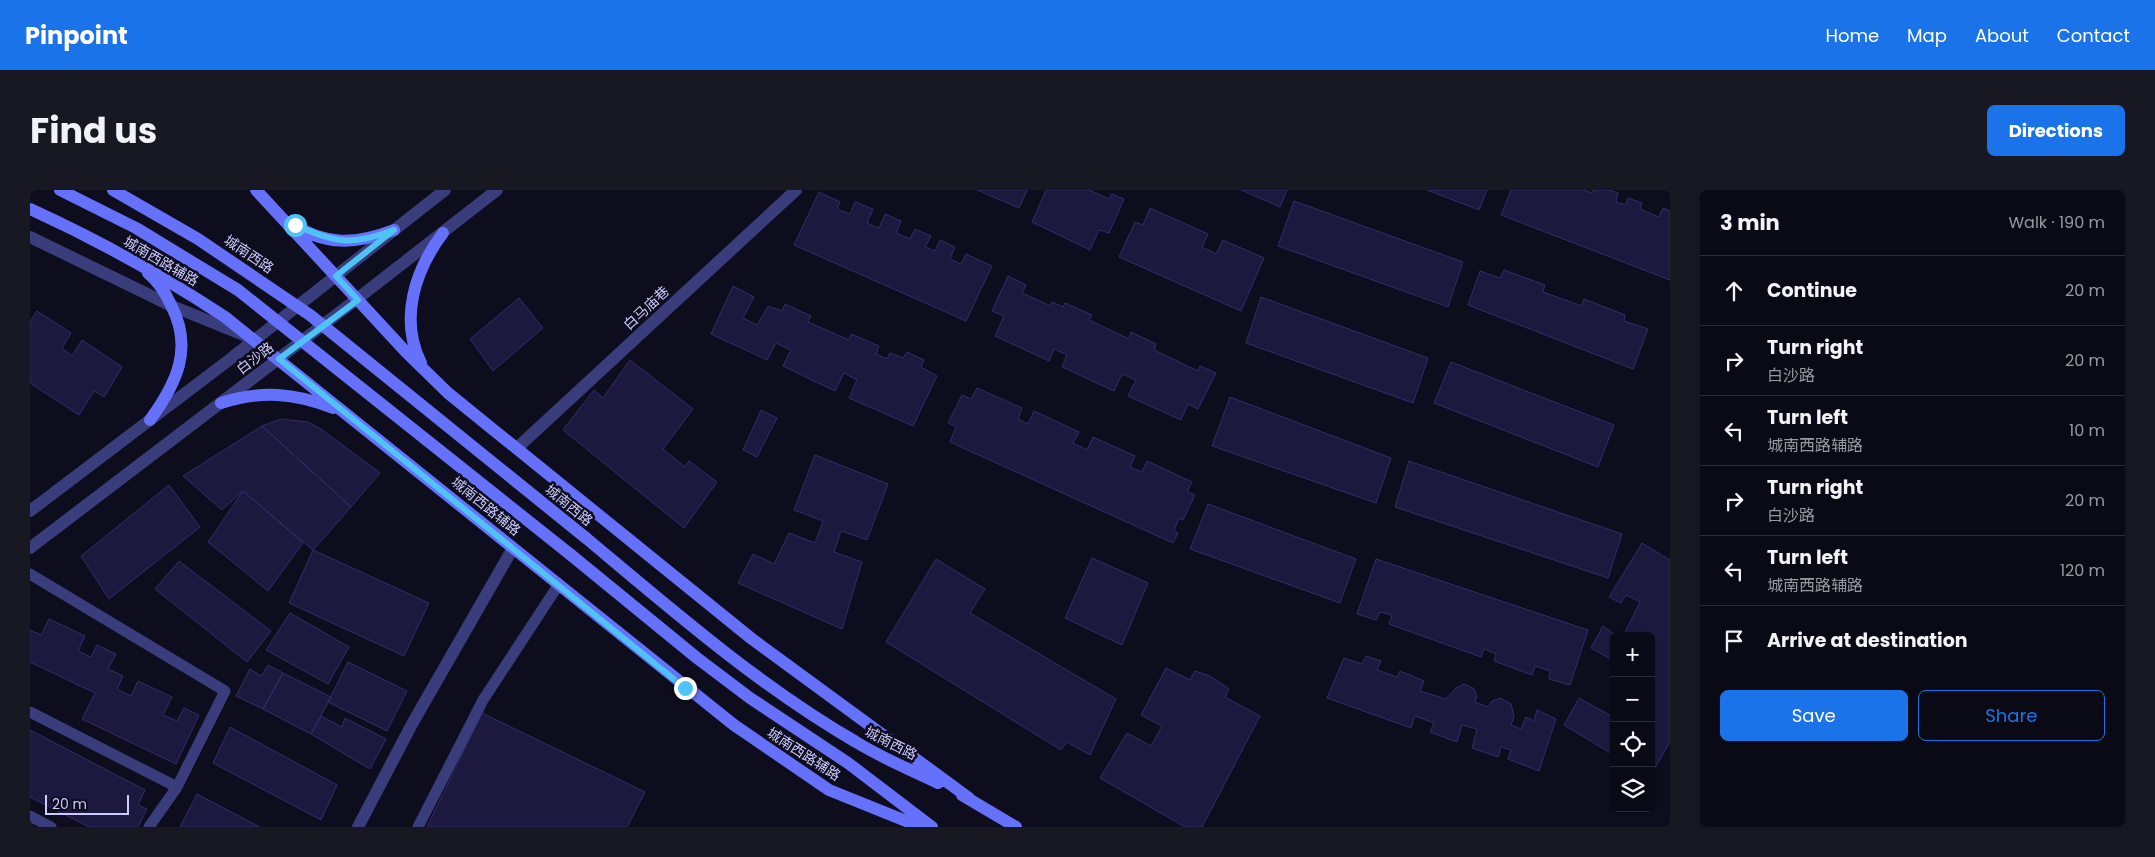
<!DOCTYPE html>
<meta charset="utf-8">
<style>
body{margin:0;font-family:Poppins,"Noto Sans SC",sans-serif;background:#181823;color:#f1f3f6}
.controls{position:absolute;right:15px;bottom:15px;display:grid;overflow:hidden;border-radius:8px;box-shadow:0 1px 4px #0004}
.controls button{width:45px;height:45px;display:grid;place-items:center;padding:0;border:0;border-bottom:1px solid #2a2b35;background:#0a0a16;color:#f1f3f6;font:25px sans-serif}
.scale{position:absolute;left:15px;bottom:12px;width:84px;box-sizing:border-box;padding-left:5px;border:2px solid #cccbfd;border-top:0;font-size:14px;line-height:18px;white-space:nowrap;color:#cccbfd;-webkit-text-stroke:4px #0e0d1e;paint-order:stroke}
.stop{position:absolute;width:15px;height:15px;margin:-11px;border:4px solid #4fc3f7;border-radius:50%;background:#fff}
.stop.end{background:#4fc3f7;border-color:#fff;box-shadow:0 1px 5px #0008}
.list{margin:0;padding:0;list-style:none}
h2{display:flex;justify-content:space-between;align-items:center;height:65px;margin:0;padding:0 20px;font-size:21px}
h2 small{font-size:16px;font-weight:400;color:#999aa1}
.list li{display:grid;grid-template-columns:32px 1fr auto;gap:15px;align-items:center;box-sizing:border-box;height:70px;padding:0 20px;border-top:1px solid #2a2b35}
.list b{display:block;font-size:19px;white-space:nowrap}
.list p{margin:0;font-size:16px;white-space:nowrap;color:#999aa1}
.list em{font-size:16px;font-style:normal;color:#999aa1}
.actions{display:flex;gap:10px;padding:15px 20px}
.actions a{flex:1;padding:11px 0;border:1px solid #1a73e8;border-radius:8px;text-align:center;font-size:18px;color:#1a73e8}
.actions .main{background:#1a73e8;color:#fff}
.icon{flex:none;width:28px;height:28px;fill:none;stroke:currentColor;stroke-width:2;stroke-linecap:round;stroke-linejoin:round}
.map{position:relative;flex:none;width:1640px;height:637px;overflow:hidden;border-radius:8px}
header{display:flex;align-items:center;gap:30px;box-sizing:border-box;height:70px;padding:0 25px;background:#1a73e8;color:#fff}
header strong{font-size:24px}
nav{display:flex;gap:28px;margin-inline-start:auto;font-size:18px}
.intro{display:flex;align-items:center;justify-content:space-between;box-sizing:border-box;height:120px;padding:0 30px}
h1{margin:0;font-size:35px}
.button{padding:12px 22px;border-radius:8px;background:#1a73e8;color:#fff;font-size:18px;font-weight:700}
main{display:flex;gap:30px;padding:0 30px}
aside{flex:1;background:#0a0a16;border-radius:8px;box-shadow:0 1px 4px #0004}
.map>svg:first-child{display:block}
</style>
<header>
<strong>Pinpoint</strong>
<nav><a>Home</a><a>Map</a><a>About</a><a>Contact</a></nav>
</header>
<div class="intro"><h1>Find us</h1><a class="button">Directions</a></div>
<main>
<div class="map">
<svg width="1640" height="637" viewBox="0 0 1640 637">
<rect width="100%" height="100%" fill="#0e0d1e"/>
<path fill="#1d193e" stroke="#322c69" d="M 947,0 L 997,0 L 989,18 Z
M 1016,0 L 1059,0 L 1079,9 L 1082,4 L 1094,9 L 1079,43 L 1069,40 L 1060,60 L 1002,32 Z
M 1211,0 L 1257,0 L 1250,17 Z
M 1397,0 L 1457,0 L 1449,20 Z
M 1481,0 L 1553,0 L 1562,3 L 1563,0 L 1579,0 L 1588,3 L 1586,12 L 1596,15 L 1598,8 L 1612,13 L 1610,19 L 1629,27 L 1633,18 L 1640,21 L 1640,90 L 1471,25 Z
M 789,2 L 810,12 L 807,19 L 820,24 L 825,12 L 843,19 L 837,33 L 849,38 L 855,24 L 871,31 L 866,43 L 880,49 L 885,39 L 901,46 L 895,57 L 905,61 L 910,50 L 925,57 L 920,69 L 931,74 L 936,64 L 962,76 L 936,131 L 764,55 Z
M 1264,11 L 1433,72 L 1418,117 L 1248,56 Z
M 1120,18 L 1178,44 L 1172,57 L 1186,64 L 1193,50 L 1234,68 L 1211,121 L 1089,67 L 1105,32 L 1113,35 Z
M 1474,80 L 1515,95 L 1513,102 L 1552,116 L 1554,109 L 1595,125 L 1594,131 L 1618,139 L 1603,179 L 1438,115 L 1450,81 L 1470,88 Z
M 978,86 L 996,95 L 992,103 L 1021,116 L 1022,112 L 1033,117 L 1035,113 L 1062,125 L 1059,130 L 1099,149 L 1101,142 L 1126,154 L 1124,160 L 1168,181 L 1170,176 L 1186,183 L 1168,219 L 1158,214 L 1151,230 L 1098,206 L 1106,190 L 1092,184 L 1084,201 L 1032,177 L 1037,165 L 1024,159 L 1019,171 L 965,146 L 974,126 L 962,121 Z
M 703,96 L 724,107 L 713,128 L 727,135 L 738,116 L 752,121 L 755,114 L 781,126 L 778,132 L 819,150 L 821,144 L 849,156 L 846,164 L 857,169 L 860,163 L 873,168 L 877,162 L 894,170 L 891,177 L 907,186 L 883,236 L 819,208 L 827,190 L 814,183 L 805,201 L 753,176 L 761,160 L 746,153 L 737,170 L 681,144 Z
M 1231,107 L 1398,168 L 1383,213 L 1216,153 Z
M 489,108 L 513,138 L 463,181 L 440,149 Z
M 7,121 L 41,143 L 32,158 L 42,166 L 52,150 L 92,177 L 74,207 L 64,201 L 49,225 L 0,193 L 0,132 Z
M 600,170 L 663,219 L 633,259 L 655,277 L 659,271 L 687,292 L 654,338 L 533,240 L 564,200 L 573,208 Z
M 1421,172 L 1584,235 L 1568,277 L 1404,213 Z
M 947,198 L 992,218 L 988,229 L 998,234 L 1004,221 L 1049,242 L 1043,253 L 1057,260 L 1063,247 L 1105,266 L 1100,277 L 1112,282 L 1117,271 L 1162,292 L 1157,302 L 1165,305 L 1153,330 L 1149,328 L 1144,341 L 1148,343 L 1143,353 L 920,252 L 926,237 L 918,233 L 932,205 L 941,209 Z
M 1200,207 L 1361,268 L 1346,313 L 1182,256 Z
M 731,220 L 747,228 L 727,267 L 713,260 Z
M 251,229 L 278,232 L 291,239 L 350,283 L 321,317 L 232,236 Z
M 232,236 L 321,317 L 283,360 L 213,301 L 192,320 L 153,286 Z
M 785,265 L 858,294 L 837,350 L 811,341 L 804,362 L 832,372 L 812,439 L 708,393 L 723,364 L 744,374 L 759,343 L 785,353 L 793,331 L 764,320 Z
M 1379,271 L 1592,344 L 1578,388 L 1365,317 Z
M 139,295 L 170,337 L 79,409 L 51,366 Z
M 213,301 L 273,353 L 238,401 L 178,352 Z
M 1178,314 L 1326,369 L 1310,413 L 1160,359 Z
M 1612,353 L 1640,370 L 1640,552 L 1621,585 L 1621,446 L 1593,446 L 1610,412 L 1596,405 L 1591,413 L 1579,407 Z
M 283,360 L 399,413 L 374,466 L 259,413 Z
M 1062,368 L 1118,393 L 1092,455 L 1035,428 Z
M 906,369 L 955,399 L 940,423 L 1086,509 L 1060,565 L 1037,552 L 1031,560 L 856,452 Z
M 1346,369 L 1558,440 L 1540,495 L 1519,489 L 1520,481 L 1505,476 L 1502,485 L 1464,471 L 1466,464 L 1454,459 L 1451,467 L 1359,434 L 1362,425 L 1350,422 L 1346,430 L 1327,424 Z
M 149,371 L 241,441 L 217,472 L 125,399 Z
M 260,423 L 319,457 L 298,494 L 236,460 Z
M 19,429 L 55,446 L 48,461 L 61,467 L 67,455 L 86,464 L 78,479 L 93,486 L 87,499 L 101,506 L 108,491 L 142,507 L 133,525 L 147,531 L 154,518 L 169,525 L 146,574 L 52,529 L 65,503 L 0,472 L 0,440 L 11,445 Z
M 1573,436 L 1587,446 L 1584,446 L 1584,471 L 1561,458 Z
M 1336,466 L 1351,471 L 1347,480 L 1367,487 L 1370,481 L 1394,491 L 1390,501 L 1416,509 L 1426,498 L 1434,494 L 1443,498 L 1447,505 L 1445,512 L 1458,517 L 1462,511 L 1470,508 L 1481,514 L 1484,526 L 1481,535 L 1491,539 L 1496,527 L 1504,531 L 1507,520 L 1526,529 L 1509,581 L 1478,569 L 1481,560 L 1471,557 L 1468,567 L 1442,558 L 1447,539 L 1432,535 L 1427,552 L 1400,542 L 1404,533 L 1385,526 L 1381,538 L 1297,508 L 1314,468 L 1332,474 Z
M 318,472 L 377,501 L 357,541 L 298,512 Z
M 238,475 L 253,483 L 233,519 L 206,506 L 220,479 L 231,486 Z
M 1136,478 L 1160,490 L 1165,481 L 1180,486 L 1199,499 L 1195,507 L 1230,526 L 1172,637 L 1155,637 L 1070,588 L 1097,543 L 1121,556 L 1132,536 L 1111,525 Z
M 253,483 L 301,507 L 281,544 L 233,519 Z
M 1549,508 L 1583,527 L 1584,525 L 1584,565 L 1534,535 Z
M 452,523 L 615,602 L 597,637 L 397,637 Z
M 291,526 L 312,537 L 315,528 L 356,549 L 340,579 L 281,544 Z
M 200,537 L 307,595 L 291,630 L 183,573 Z
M 0,540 L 115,600 L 108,615 L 117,619 L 108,637 L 59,637 L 0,607 Z
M 167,604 L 230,637 L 150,637 Z"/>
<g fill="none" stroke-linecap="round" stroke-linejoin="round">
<path stroke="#393d7b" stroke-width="11" d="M 0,384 L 195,501 L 147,597
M 0,522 L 147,597 L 119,637
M 0,626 L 21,637
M 388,637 L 453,510 L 529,394"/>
<path stroke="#393d7b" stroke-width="12" d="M 0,47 L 142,116 L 216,146
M 487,258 L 766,0
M 328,637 L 382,534 L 483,358"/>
<path stroke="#393d7b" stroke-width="12" d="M 0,321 L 199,170 L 415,0
M 0,358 L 327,109 L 467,0"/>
<path stroke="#6571fa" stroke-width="12" d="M 226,0 L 376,162 L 418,203 L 722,449 L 939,608
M 0,19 C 68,50 133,86 195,127 L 704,535 L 799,600 L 891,637
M 260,32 C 295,57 327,54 364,40
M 118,83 C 128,91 136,104 141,115 C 164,159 146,194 120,230
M 391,173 C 369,129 385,80 413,43
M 191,213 C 231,200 265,203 303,218
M 556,348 C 642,420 728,495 826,552 C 852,568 881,580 908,593
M 541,365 L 667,468 L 720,508 L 818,573 L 902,637
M 932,605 L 986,637"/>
<path stroke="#6571fa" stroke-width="12" d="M 30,0 L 106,38 L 208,100 L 541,365
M 83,0 L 168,49 L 280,125 L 556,348"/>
</g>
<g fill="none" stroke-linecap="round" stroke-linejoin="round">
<path stroke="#4fc3f7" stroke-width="6" d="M 265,35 C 307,53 321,56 364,40 L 306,86 L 328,110 L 249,169 L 655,498"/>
</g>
<g text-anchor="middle" stroke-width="5" stroke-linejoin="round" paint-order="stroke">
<g font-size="14" fill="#cccbfd" stroke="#0e0d1e">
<text transform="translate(219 64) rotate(34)" y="5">城南西路</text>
<text transform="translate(131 71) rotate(30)" y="5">城南西路辅路</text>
<text transform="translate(616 118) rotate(-43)" y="5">白马庙巷</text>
<text transform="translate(225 168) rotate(-37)" y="5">白沙路</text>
<text transform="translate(539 315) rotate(39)" y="5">城南西路</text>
<text transform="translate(456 316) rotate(39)" y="5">城南西路辅路</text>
<text transform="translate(861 553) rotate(27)" y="5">城南西路</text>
<text transform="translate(774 564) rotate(33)" y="5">城南西路辅路</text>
</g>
</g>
</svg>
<div class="controls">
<button>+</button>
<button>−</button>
<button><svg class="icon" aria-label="locate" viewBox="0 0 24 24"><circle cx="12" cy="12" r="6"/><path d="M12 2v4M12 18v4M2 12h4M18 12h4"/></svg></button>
<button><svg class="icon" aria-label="layers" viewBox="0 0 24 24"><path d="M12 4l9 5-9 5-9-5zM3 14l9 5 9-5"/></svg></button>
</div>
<div class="scale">20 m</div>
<div class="stop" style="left:265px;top:35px"></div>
<div class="stop end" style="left:655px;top:498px"></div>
</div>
<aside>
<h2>3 min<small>Walk · 190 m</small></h2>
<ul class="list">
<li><svg class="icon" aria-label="ahead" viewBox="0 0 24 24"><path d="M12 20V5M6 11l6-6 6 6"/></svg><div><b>Continue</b></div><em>20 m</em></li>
<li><svg class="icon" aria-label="right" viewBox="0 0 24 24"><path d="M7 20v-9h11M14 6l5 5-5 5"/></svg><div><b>Turn right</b><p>白沙路</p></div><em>20 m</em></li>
<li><svg class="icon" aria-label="left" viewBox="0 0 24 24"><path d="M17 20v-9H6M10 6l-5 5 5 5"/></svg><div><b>Turn left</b><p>城南西路辅路</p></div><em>10 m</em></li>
<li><svg class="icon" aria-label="right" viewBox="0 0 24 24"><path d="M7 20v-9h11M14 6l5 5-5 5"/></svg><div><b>Turn right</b><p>白沙路</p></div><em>20 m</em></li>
<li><svg class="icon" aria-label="left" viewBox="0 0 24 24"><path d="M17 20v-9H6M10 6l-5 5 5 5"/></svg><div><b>Turn left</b><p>城南西路辅路</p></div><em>120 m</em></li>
<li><svg class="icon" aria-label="arrive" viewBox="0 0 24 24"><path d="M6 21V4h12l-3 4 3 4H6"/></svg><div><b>Arrive at destination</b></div></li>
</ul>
<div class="actions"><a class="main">Save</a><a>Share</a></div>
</aside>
</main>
